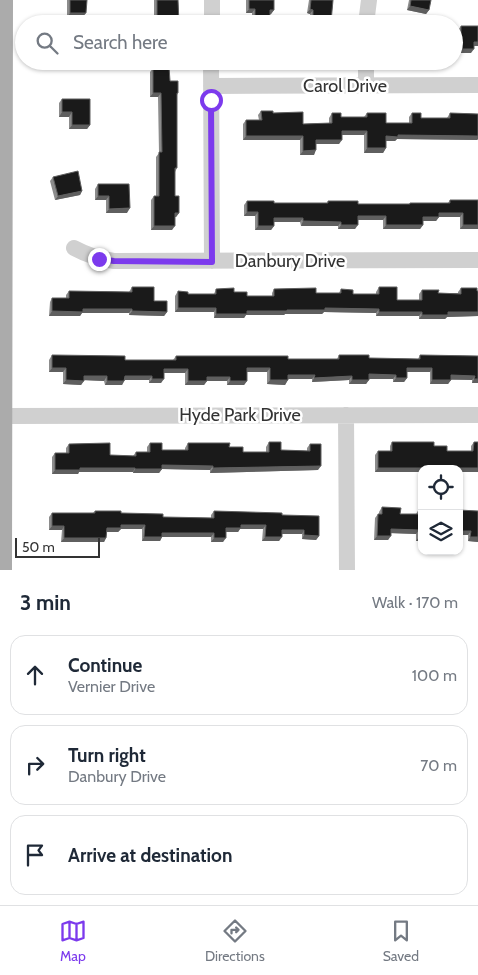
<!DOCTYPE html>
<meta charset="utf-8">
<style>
body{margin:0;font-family:Cabin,sans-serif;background:#f2f2f3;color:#1f2937}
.controls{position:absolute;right:15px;bottom:15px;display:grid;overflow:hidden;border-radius:10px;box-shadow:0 1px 4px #0004}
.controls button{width:45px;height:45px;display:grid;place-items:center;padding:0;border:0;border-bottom:1px solid #e0e1e3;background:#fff;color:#1f2937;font:25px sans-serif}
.scale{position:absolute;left:15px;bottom:12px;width:85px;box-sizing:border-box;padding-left:5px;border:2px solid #333;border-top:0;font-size:14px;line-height:18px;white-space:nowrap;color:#333;-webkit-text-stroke:4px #fff;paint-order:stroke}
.stop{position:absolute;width:15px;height:15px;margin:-11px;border:4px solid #7c3aed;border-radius:50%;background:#fff}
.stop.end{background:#7c3aed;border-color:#fff;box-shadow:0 1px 5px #0008}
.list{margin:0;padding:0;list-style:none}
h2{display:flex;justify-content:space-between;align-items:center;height:65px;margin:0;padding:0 20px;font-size:21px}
h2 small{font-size:16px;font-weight:400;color:#747a83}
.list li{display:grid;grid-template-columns:32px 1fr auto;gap:15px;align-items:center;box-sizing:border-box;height:80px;margin:0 10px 10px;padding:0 10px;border:1px solid #e0e1e3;border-radius:15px}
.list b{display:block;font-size:19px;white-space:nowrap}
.list p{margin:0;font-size:16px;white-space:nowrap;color:#747a83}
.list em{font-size:16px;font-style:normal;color:#747a83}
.icon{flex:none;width:28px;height:28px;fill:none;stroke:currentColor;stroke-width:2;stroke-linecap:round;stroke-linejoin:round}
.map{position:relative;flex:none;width:478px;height:570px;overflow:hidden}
.search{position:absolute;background:#fff;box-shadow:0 1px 4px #0004;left:15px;right:15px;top:15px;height:55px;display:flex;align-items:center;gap:12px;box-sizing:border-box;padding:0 18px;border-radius:28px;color:#747a83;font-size:19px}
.sheet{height:335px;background:#fff}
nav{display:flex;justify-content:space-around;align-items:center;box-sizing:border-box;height:70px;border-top:1px solid #e0e1e3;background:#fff;font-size:14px;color:#747a83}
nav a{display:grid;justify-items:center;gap:2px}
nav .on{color:#7c3aed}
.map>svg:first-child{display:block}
</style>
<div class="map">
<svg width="478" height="570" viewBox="0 0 478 570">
<rect width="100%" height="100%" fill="#fff"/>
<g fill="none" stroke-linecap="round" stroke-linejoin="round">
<path stroke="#d0d0d0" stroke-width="16" d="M 212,24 L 212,0
M 366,24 L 369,0
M 211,61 L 212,261
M 366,61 L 366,86
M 211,86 L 478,85
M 74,248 C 87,255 98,259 114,261 L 478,260
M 346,415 L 347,570
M 2,416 L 478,415"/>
<path stroke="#ababab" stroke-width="20" d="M 2,570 L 3,0"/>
</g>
<path fill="#8c8c8c" d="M 67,0 L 87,0 L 83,17 L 67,17 Z
M 154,0 L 178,0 L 179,24 L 151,24 L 154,19 Z
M 246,0 L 274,0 L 274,10 L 271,14 L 270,14 L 270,24 L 252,24 L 252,13 L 246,13 Z
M 309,0 L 333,0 L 331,22 L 333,24 L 310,24 L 310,14 L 307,13 Z
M 409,0 L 431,0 L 429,10 L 426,14 L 407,10 Z
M 461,26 L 471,53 L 458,53 L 458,30 Z
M 58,61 L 90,61 L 90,66 L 87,70 L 58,70 Z
M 153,68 L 170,81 L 178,93 L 177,95 L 177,168 L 175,172 L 175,196 L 179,213 L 176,217 L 175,217 L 172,230 L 151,230 L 151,200 L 154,196 L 156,196 L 156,157 L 159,153 L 158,97 L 150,97 L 150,72 Z
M 62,99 L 90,125 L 87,129 L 69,129 L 69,117 L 59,117 L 59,103 Z
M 261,111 L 273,113 L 303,124 L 329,123 L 329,118 L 332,113 L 341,117 L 364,117 L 367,113 L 386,123 L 409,123 L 409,117 L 412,113 L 421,118 L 447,118 L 450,113 L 478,114 L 478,139 L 477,140 L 397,139 L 395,141 L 386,141 L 386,148 L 383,153 L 364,153 L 364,135 L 342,135 L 339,144 L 316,144 L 314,155 L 300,155 L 300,140 L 243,140 L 243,124 L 246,120 L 259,120 L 258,115 Z
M 53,177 L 82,191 L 80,195 L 55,200 L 50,181 Z
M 98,184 L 127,213 L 106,213 L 106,200 L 95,200 L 95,189 Z
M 450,200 L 478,229 L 460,229 L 460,217 L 439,217 L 436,221 L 423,221 L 423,225 L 420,229 L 383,229 L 383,220 L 358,220 L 355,229 L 338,229 L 338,226 L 301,226 L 300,222 L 274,222 L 274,226 L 271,230 L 255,230 L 255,216 L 244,216 L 244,205 L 247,201 L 274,203 L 327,203 L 328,201 L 358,204 L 409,204 L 410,203 L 448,203 Z
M 132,287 L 154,301 L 167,312 L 164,316 L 129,315 L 129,313 L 82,313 L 80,316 L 49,316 L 50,302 L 52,298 L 66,298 L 66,295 L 69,291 L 129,292 Z
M 379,287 L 397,300 L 419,300 L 419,294 L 422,290 L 438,293 L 458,293 L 458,292 L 461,288 L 478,291 L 478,316 L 447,317 L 445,319 L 419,319 L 419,316 L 376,316 L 376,313 L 324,312 L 322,314 L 285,314 L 284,315 L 246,315 L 244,318 L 214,318 L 214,312 L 175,312 L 175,296 L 178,291 L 188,294 L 214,294 L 216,289 L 234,292 L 247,296 L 272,296 L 272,293 L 274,289 L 316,293 L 339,293 L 341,289 L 353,294 L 376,294 L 376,292 Z
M 52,355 L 125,360 L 173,360 L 176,356 L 288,359 L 337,359 L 339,355 L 369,358 L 418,359 L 420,355 L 478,356 L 478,383 L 472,383 L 472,380 L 451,380 L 448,384 L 430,384 L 430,372 L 407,372 L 407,378 L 404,382 L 393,382 L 393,379 L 369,379 L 366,384 L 349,384 L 349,380 L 312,382 L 312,379 L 288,379 L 285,385 L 267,384 L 267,372 L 247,372 L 247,381 L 244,385 L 227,385 L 227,381 L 207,381 L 204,385 L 185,385 L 185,373 L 164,373 L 161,383 L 149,383 L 149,380 L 125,380 L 122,385 L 105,385 L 104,381 L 84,380 L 81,385 L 63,384 L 63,372 L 49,372 L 49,360 Z
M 269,442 L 281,450 L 307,451 L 307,448 L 310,444 L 318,470 L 210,473 L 210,470 L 162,469 L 159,473 L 133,473 L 133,472 L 79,472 L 78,474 L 52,474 L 52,457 L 55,453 L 66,453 L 66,448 L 69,444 L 110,455 L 133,456 L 136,452 L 147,452 L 147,447 L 150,443 L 162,450 L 185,450 L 185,448 L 188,443 L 229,447 L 243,452 L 266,452 L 266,447 Z
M 392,442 L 434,446 L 447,451 L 471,451 L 471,446 L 474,442 L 478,472 L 375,472 L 375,455 L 378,451 L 390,451 L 390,446 Z
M 382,507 L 400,514 L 416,514 L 419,509 L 422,541 L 416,541 L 416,534 L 391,533 L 388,540 L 374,540 L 375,518 L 378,514 L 379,514 L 379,512 Z
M 459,510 L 478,542 L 468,541 L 468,535 L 459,535 Z
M 95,511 L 163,517 L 211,518 L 211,515 L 214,511 L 282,515 L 319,536 L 316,540 L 302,539 L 302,534 L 282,534 L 279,541 L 262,541 L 263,529 L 240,529 L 238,532 L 226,532 L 223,542 L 211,542 L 211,537 L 162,537 L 160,541 L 142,541 L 142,529 L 121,529 L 118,532 L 107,532 L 106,538 L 104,542 L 61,542 L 62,530 L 49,530 L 49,517 L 52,513 L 93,513 Z"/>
<path fill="#5f5f5f" d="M 410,6 L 429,10 L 426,14 L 407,10 Z
M 249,9 L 255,9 L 252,13 L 246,13 Z
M 310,9 L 313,10 L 310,14 L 307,13 Z
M 270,10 L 274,10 L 271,14 L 267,14 Z
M 70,13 L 86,13 L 83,17 L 67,17 Z
M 474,42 L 478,42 L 478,46 L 471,46 Z
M 461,49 L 474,49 L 471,53 L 458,53 Z
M 61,66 L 90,66 L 87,70 L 58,70 Z
M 153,93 L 161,93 L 158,97 L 150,97 Z
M 62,112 L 72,112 L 69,117 L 59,117 Z
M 72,125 L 90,125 L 87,129 L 69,129 Z
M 342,131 L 367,131 L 364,135 L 339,135 Z
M 398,135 L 478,136 L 478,139 L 477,140 L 397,139 L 395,141 L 383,141 L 386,136 Z
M 246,136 L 303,136 L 300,140 L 243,140 Z
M 316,140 L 342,140 L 339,144 L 313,144 Z
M 367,148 L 386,148 L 383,153 L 364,153 Z
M 316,150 L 314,155 L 300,155 L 303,151 Z
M 82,191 L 80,195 L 55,200 L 58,196 Z
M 98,196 L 109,196 L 106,200 L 95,200 Z
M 130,208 L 127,213 L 106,213 L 109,209 Z
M 247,212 L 258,212 L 255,216 L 244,216 Z
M 175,213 L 179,213 L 176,217 L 172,217 Z
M 439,213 L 463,213 L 460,217 L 439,217 L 436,221 L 420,221 L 423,217 Z
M 358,216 L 386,216 L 383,220 L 355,220 Z
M 274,218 L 303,218 L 300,222 L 271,222 Z
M 303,221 L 341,222 L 338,226 L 301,226 Z
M 341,225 L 358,225 L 355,229 L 338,229 Z
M 386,225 L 423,225 L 420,229 L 383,229 Z
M 463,225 L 478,225 L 478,229 L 460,229 Z
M 154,226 L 175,226 L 172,230 L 151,230 Z
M 258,226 L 274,226 L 271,230 L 255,230 Z
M 178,308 L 216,308 L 214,312 L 175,312 Z
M 325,308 L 379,309 L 376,313 L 324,312 L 322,314 L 285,314 L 284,315 L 246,315 L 244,318 L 214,318 L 216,314 L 247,311 Z
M 83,309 L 132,309 L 129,313 L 82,313 L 80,316 L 49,316 L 52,311 Z
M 132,311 L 167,312 L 164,316 L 129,315 Z
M 379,312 L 422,312 L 419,316 L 376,316 Z
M 448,312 L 478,312 L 478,316 L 447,317 L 445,319 L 419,319 L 422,315 Z
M 52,368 L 66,368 L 63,372 L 49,372 Z
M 247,368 L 270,368 L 267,372 L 244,372 Z
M 407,368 L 432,368 L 430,372 L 404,372 Z
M 164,369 L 188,369 L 185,373 L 161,373 Z
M 369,374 L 396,375 L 393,379 L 366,379 Z
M 288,375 L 315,375 L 312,379 L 285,379 Z
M 451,375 L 475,376 L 472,380 L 448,379 Z
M 84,376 L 107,376 L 104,381 L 81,380 Z
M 125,376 L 152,376 L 149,380 L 122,380 Z
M 352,376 L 349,380 L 312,382 L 314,378 Z
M 207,377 L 230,377 L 227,381 L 207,381 L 204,385 L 185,385 L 188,381 Z
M 396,378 L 407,378 L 404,382 L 393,382 Z
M 152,379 L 164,379 L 161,383 L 149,383 Z
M 474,379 L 478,379 L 478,383 L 472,383 Z
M 66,380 L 84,381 L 81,385 L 63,384 Z
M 270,380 L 288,380 L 285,385 L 267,384 Z
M 352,380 L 369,380 L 366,384 L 349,384 Z
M 432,380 L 451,380 L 448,384 L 430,384 Z
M 107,381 L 124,381 L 122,385 L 105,385 Z
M 230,381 L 247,381 L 244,385 L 227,385 Z
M 162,465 L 213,466 L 210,470 L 162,469 L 159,473 L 133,473 L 135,469 Z
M 321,466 L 318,470 L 210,473 L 213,468 Z
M 80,468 L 135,468 L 133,472 L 79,472 L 78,474 L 52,474 L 55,470 Z
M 378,468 L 478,468 L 478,472 L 459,472 L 459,469 L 422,469 L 422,472 L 375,472 Z
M 121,525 L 145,525 L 142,529 L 121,529 L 118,532 L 104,532 L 107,528 Z
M 241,525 L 266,525 L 263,529 L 240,529 L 238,532 L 223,532 L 226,528 Z
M 52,526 L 64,526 L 62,530 L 49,530 Z
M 391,529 L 419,530 L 416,534 L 388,533 Z
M 282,530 L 304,530 L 302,534 L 279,534 Z
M 459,531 L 471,531 L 468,535 L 459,535 Z
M 162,533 L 214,533 L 211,537 L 162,537 L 160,541 L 142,541 L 144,537 Z
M 304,535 L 319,536 L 316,540 L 302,539 Z
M 377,536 L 391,536 L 388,540 L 374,540 Z
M 265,537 L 282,537 L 279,541 L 262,541 Z
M 419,537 L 422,537 L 422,541 L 416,541 Z
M 470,537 L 478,537 L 478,542 L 468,541 Z
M 64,538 L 106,538 L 104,542 L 61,542 Z
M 214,538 L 226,538 L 223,542 L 211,542 Z"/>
<path fill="#1a1a1a" stroke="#5f5f5f" d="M 70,0 L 87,0 L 86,13 L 70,13 Z
M 157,0 L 178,0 L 179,24 L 154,24 L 154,19 L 157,19 Z
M 249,0 L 274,0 L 274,10 L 270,10 L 270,24 L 255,24 L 255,9 L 249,9 Z
M 311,0 L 333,0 L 331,22 L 333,22 L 333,24 L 313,24 L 313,10 L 310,9 Z
M 411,0 L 431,0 L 429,10 L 410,6 Z
M 408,22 L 426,23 L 425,24 L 408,24 Z
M 461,26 L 478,26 L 478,42 L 474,42 L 474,49 L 461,49 Z
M 61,61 L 90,61 L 90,66 L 61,66 Z
M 169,67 L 170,81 L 178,81 L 178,93 L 177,93 L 177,168 L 175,168 L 175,196 L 179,196 L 179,213 L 175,213 L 175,226 L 154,226 L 154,196 L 159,196 L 159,152 L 162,152 L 161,93 L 153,93 L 153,68 Z
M 62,99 L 90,99 L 90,125 L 72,125 L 72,112 L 62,112 Z
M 261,111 L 273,111 L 273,113 L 303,112 L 303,124 L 332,123 L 332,113 L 341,113 L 341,117 L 367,117 L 367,113 L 386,113 L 386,123 L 412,123 L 412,113 L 421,113 L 421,118 L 450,118 L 450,113 L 478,114 L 478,136 L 398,135 L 398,137 L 386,136 L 386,148 L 367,148 L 367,131 L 342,131 L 342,140 L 316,140 L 316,150 L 303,151 L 303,136 L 246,136 L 246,120 L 262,120 Z
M 78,171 L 82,191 L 58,196 L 53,177 Z
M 98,184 L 129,184 L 130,208 L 109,209 L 109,196 L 98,196 Z
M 450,200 L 478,200 L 478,225 L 463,225 L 463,213 L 439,213 L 439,217 L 423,217 L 423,225 L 386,225 L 386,216 L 358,216 L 358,225 L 341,225 L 341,222 L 303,221 L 303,218 L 274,218 L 274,226 L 258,226 L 258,212 L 247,212 L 247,201 L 274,201 L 274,203 L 328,203 L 328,201 L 358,201 L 358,204 L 410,204 L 410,203 L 450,203 Z
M 132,287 L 154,287 L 154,301 L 167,301 L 167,312 L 132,311 L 132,309 L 83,309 L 83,312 L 52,311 L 52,298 L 69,298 L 69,291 L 132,292 Z
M 379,287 L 397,287 L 397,300 L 422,300 L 422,290 L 439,290 L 438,293 L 461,294 L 461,288 L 477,288 L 477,291 L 478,291 L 478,312 L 448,312 L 448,315 L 422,315 L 422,312 L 379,312 L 379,309 L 325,308 L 325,310 L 287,310 L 287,311 L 247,311 L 247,314 L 216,314 L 216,308 L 178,308 L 178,291 L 188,292 L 188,294 L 216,294 L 216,289 L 234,288 L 234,292 L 247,292 L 247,296 L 274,296 L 274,289 L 316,288 L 316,293 L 341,293 L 341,289 L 353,290 L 353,294 L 379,294 Z
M 52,355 L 125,356 L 125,360 L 176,360 L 176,356 L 288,356 L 288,359 L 339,359 L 339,355 L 369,355 L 369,358 L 420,359 L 420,355 L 478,356 L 478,379 L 474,379 L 475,376 L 451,375 L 451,380 L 432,380 L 432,368 L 407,368 L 407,378 L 396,378 L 396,375 L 369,374 L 369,380 L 352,380 L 352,376 L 314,378 L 315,375 L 288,375 L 288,380 L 270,380 L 270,368 L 247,368 L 247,381 L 230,381 L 230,377 L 207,377 L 207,381 L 188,381 L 188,369 L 164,369 L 164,379 L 152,379 L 152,376 L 125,376 L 124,381 L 107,381 L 107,376 L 84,376 L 84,381 L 66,380 L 66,368 L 52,368 Z
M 269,442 L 281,442 L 281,450 L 310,451 L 310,444 L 321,444 L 321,466 L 213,468 L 213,466 L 162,465 L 162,469 L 135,469 L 135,468 L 80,468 L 80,470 L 55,470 L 55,453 L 69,453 L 69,444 L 110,443 L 110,455 L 136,456 L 136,452 L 150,452 L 150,443 L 162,443 L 162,450 L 188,450 L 188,443 L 230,443 L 229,447 L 243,447 L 243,452 L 269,452 Z
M 392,442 L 434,442 L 434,446 L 447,446 L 447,451 L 473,451 L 474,442 L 478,442 L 478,468 L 378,468 L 378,451 L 392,451 Z
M 382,507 L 401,508 L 400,514 L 419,514 L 419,509 L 422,510 L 422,537 L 419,537 L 419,530 L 391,529 L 391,536 L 377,536 L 378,514 L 382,514 Z
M 459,510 L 478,511 L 478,537 L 470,537 L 471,531 L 459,531 Z
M 95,511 L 121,511 L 121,513 L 163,514 L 163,517 L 214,518 L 214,511 L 282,513 L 282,515 L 319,516 L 319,536 L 304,535 L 304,530 L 282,530 L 282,537 L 265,537 L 266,525 L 241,525 L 241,528 L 226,528 L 226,538 L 214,538 L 214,533 L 162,533 L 162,537 L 144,537 L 145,525 L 121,525 L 121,528 L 107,528 L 106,538 L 64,538 L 64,526 L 52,526 L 52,513 L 95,513 Z"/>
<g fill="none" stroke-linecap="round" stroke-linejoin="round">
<path stroke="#7c3aed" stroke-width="6" d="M 99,259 L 114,261 L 212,262 L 211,100"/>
</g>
<g text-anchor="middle" stroke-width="5" stroke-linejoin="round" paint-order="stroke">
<g font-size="18" fill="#333" stroke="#fff">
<text x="345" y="92">Carol Drive</text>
<text x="290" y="267">Danbury Drive</text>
<text x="240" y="421">Hyde Park Drive</text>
</g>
</g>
</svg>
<div class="controls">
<button><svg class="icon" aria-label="locate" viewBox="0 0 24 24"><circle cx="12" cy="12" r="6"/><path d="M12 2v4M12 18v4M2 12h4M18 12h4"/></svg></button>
<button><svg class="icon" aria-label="layers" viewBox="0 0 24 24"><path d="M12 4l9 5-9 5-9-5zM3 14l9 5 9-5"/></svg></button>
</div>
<div class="scale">50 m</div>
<div class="stop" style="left:211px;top:100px"></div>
<div class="stop end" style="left:99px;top:259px"></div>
<div class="search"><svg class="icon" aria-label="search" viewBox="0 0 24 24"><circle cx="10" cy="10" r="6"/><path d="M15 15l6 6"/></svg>Search here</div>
</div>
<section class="sheet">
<h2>3 min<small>Walk · 170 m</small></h2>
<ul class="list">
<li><svg class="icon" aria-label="ahead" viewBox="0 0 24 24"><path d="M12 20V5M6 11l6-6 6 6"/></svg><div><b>Continue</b><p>Vernier Drive</p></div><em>100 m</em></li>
<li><svg class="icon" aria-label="right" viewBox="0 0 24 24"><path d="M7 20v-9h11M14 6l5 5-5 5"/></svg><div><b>Turn right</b><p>Danbury Drive</p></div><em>70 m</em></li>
<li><svg class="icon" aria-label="arrive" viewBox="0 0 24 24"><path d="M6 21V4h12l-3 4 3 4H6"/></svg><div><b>Arrive at destination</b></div></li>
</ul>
</section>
<nav>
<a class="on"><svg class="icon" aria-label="map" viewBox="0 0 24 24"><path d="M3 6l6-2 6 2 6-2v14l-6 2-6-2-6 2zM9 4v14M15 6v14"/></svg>Map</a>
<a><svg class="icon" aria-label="directions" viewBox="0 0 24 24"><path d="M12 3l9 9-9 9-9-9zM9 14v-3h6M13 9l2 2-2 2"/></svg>Directions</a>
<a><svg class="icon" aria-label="saved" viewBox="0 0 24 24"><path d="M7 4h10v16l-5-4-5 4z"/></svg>Saved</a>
</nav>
